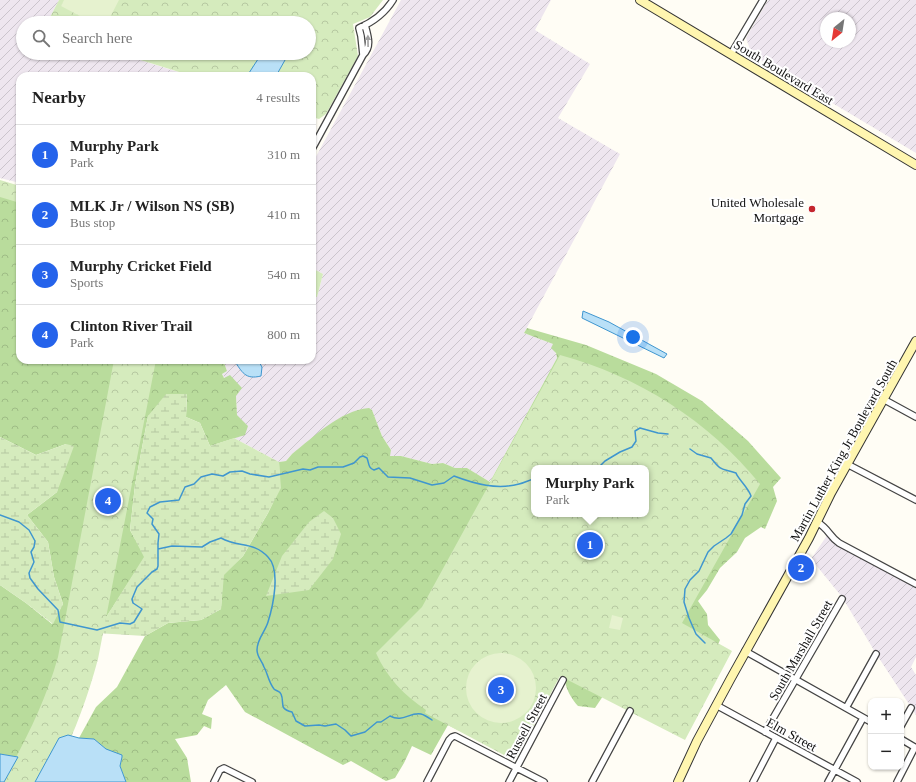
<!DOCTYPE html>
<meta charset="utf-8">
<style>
body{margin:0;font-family:"Times New Roman",serif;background:#f6f6f6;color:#222}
.controls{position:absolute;right:12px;bottom:12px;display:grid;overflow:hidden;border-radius:8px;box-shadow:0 1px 3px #0004}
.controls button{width:36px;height:36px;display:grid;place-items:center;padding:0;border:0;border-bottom:1px solid #e0e0e0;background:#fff;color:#222;font:20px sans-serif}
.compass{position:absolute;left:820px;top:12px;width:36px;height:36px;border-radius:50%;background:#fff;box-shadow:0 1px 3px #0004;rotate:210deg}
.you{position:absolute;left:633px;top:337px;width:14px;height:14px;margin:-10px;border:3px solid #fff;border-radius:50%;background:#1a73e8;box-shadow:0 0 0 6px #1a73e833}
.badge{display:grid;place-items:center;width:26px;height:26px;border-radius:50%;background:#2563eb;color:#fff;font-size:13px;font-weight:700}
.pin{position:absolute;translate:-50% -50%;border:2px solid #fff;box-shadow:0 1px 4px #0006}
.popup{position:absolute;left:531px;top:465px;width:118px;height:52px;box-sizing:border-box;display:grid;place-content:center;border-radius:8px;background:#fff;filter:drop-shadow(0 1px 3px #0005);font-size:13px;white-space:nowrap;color:#767676}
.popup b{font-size:15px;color:#222}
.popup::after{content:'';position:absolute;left:50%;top:100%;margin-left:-8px;border:8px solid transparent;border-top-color:#fff}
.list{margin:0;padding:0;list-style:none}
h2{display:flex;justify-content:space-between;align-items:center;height:52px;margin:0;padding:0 16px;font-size:17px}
h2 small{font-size:13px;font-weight:400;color:#767676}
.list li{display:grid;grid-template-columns:26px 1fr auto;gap:12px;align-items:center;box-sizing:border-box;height:60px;padding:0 16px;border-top:1px solid #e0e0e0}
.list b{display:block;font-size:15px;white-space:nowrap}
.list p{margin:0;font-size:13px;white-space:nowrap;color:#767676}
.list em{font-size:13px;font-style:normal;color:#767676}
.icon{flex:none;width:22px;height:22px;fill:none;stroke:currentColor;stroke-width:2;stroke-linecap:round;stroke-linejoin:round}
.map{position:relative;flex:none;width:916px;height:782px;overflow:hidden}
.search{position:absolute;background:#fff;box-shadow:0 1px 3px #0004;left:16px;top:16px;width:300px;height:44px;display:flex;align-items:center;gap:10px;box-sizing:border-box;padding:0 14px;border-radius:22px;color:#767676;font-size:15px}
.panel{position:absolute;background:#fff;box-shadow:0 1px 3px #0004;left:16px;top:72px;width:300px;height:292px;border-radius:12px}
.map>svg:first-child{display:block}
</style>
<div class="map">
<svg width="916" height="782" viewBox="0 0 916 782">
<defs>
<pattern id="industrial-furrows" width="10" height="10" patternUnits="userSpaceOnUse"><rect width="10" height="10" fill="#eee6ef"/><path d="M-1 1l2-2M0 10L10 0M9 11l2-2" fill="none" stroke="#cbc4cc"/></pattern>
<pattern id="forest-crowns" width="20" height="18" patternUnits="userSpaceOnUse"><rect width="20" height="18" fill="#b9dc9c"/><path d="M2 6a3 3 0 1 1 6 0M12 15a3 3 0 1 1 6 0" fill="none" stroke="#9ebc85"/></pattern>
<pattern id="wetland-marsh" width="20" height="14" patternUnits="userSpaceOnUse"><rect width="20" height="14" fill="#d5ebbd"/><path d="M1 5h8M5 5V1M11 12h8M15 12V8" fill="none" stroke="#b6c8a1"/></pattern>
<pattern id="park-crowns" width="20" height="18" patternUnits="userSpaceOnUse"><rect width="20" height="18" fill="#d5ebbd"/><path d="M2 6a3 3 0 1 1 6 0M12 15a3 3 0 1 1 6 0" fill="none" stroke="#b6c8a1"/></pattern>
</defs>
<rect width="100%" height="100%" fill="#fffdf5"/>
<path fill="url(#industrial-furrows)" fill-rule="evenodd" d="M 0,0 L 59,0 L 47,23 L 23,23 L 23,53 L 118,53 L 191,76 L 20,76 L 20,183 L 0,178 Z
M 401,0 L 551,0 L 535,30 L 590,64 L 558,118 L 620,154 L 524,333 L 553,344 L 557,358 L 490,482 L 467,468 L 455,468 L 443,463 L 432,464 L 401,456 L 389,456 L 391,450 L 382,436 L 372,410 L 292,454 L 286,461 L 279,462 L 234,438 L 245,435 L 237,415 L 236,396 L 222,374 L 227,371 L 223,360 L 312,360 L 312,297 L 317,297 L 323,274 L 312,268 L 312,164 Z
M 768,0 L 916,0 L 916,153 L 752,55 L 746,38 ZM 826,18 L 850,18 L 850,42 L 826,42 Z
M 830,531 L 836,539 L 916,583 L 916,657 L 911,667 L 916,675 L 916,715 L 875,652 L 842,597 L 811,559 Z"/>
<path fill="#d5ebbd" d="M 312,268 L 323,274 L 317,297 L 312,297 Z"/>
<path fill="url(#forest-crowns)" d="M 0,193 L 20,199 L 20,360 L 223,360 L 227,371 L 222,374 L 224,378 L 230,375 L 242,388 L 236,396 L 237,415 L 248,426 L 245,435 L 210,446 L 200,423 L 186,417 L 187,395 L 148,416 L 135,485 L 130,530 L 145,557 L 96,633 L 65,664 L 18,757 L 0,754 L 0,585 L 26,603 L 52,624 L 63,604 L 54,577 L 48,542 L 27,515 L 57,492 L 66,444 L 36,455 L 0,437 Z
M 527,328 L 586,345 L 656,374 L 702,401 L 748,441 L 781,478 L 773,487 L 777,501 L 765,529 L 761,527 L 745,538 L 737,552 L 720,568 L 707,590 L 698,601 L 707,614 L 708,625 L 720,640 L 714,654 L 682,637 L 655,467 L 534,468 L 529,501 L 603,696 L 595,708 L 578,706 C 566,692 565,683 562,666 L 460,731 L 448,725 L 431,755 L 412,746 L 404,763 L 395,778 L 386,781 L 351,761 L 343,765 L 245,712 L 226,685 L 208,700 L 202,714 L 212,718 L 211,729 L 204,726 L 197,735 L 175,739 L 187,758 L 191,782 L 126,782 L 120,766 L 122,757 L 106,749 L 94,739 L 79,738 L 96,707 L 117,687 L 145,636 L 168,623 L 201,620 L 221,609 L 223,575 L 243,556 L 268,513 L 280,488 L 279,462 L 286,461 L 292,454 C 315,436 339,411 369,408 L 372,410 L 382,436 L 391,450 L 390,456 L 401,456 L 432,464 L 443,463 L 455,468 L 467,468 L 490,482 L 557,358 L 556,353 L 551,348 L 553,344 L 524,333 Z"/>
<path fill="url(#wetland-marsh)" d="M 166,394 L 187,394 L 186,417 L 200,423 L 210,446 L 234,438 L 279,462 L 281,488 L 268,513 L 243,556 L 224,575 L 221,609 L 201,620 L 168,623 L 145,636 L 96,633 L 144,557 L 130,530 L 135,485 L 148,416 Z
M 0,437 L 36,455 L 66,444 L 74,446 L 57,492 L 27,515 L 48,542 L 54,577 L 63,604 L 53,624 L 26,603 L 0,585 Z
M 324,511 L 333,518 L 341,534 L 333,559 L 309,590 L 266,596 L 282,556 L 309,522 Z"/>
<path fill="url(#park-crowns)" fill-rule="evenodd" d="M 59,0 L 383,0 L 370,17 L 353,24 L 358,56 L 326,114 L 319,119 L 312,117 L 312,76 L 192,76 L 118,53 L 309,53 L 309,23 L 47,23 Z
M 0,180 L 20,186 L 20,203 L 0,197 Z
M 560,355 C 638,376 709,421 760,484 L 682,623 L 732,651 L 685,740 L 560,676 L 515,761 L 425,713 L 426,710 C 404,695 387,678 376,653 L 422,607 ZM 534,468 L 646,468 L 646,514 L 534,514 Z
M 114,360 L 156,360 L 98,659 C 86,704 71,741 50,782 L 3,782 C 26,739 45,703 58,657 Z"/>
<path fill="#e6f2cf" d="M 64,0 L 119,0 L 107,23 L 93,23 L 61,6 Z
M 612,615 L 623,618 L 620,630 L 609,628 Z
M466 688a35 35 0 1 1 70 0a35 35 0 1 1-70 0Z"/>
<path fill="#b9e0f7" stroke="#3f96cf" d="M 262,53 L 289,53 L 276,76 L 247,76 Z
M 583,311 L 609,322 L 667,354 L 664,358 L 582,318 Z
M 234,360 L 258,360 L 262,367 L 261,376 C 245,380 242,372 234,360 Z
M 68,735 L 79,738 L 94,739 L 106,749 L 122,755 L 122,757 L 120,766 L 126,782 L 35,782 L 59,738 Z
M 0,754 L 18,757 L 4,782 L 0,782 Z"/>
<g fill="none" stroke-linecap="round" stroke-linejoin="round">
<path stroke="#3f96cf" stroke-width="1.5" d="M 690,449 L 697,454 L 711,458 C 722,472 721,468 736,473 C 738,479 748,487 751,496 L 745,504 L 742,515 L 731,534 L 726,538 L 714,546 L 708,552 L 699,571 L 690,580 L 685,589 L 684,602 L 689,618 L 696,634 L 705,643
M 598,468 L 605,461 L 620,452 L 632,447 L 636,441 L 635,431 L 640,428 L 658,433 L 668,434
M 0,515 L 19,522 L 29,530 L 35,541 L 34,547 L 31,552 L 34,562 L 29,573 L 30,578 L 38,589 L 58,610 L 60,622 L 97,630 L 120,623 L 130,624 L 134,622 L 142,609 L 133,603 L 132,599 L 137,587 L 152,572 L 157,569 L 158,566 L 158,543 L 159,534 L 152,524 L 153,519 L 147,513 L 150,507 L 160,502 L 179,500 L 185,487 L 194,484 L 201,477 L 212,474 L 223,476 L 230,472 L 242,471 L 250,474 L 269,477 L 303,469 L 310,470 L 318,467 L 343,467 L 354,463 L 360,457 L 363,456 L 367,458 C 369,463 368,468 374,470 L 379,468 L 388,477 L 410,478 L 432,485 L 444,483 L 454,476 C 475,484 497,490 519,484 C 524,483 529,480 534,479
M 158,549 L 172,546 L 202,547 L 210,542 L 221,538 C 239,548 253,541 268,557 C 281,570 273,606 268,622 C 265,632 257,639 257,650 C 257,657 262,661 264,667 C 268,674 268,681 274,689 C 276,691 280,691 281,694 C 285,703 278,709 292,712 L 296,721 L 305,726 L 319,725 L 325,726 L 336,724 L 345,730 L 351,736 L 365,732 L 377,722 L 381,722 L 390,716 C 403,723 409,712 421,714 C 425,715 429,718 432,720"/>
<defs>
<path id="street" d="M 731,54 L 763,0
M 363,55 L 361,36 L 359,28 C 373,22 385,13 393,0
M 312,149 L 363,55 C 372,47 368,36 365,25
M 883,399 L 916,417
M 847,464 L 916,500
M 817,522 C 829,529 829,536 839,543 L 916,584
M 745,651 L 871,722
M 716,705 L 857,782
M 846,708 L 876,654
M 901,726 L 911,708
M 765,732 L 842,599
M 901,739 L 916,748
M 214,782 L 220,770 L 224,768 L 252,782
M 427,782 L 449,740 L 452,737 L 455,736 L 544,782
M 509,782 L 563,680
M 592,782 L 630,711
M 753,782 L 776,738
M 828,782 L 863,718
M 897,782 L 915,747"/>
<path id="secondary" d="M 640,0 L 916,165
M 678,782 L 697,741 L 731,678 L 809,538 L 831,493 L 916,341"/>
</defs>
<use href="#street" stroke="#444" stroke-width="8"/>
<use href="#secondary" stroke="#333" stroke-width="10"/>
<use href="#street" stroke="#fff" stroke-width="5.5"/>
<use href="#secondary" stroke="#fff6b0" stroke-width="8"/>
</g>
<defs><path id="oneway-solid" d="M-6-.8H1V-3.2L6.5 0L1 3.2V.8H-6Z"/></defs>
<use fill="#a0a0a0" href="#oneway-solid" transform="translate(368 41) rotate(-91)"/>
<circle fill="#c4262e" stroke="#fff" stroke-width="1.5" cx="812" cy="209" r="4"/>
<g text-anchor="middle" stroke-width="4" stroke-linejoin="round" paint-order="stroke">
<g font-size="13" fill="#111" stroke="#fff">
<text transform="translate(784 72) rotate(31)" y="5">South Boulevard East</text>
<text transform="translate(843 450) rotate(-61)" y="5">Martin Luther King Jr Boulevard South</text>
<text transform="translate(800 650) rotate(-60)" y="5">South Marshall Street</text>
<text transform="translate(526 726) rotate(-62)" y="5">Russell Street</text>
<text transform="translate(792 734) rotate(29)" y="5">Elm Street</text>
</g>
<g font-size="13" fill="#111" stroke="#fff" text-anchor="end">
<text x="804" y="207">United Wholesale<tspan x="804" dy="15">Mortgage</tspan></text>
</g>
</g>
</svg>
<div class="controls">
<button>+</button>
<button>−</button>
</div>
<svg class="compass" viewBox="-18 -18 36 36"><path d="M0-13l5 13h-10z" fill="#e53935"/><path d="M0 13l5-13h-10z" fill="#767676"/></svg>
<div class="you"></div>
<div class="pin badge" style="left:590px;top:545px">1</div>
<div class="popup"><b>Murphy Park</b>Park</div>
<div class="pin badge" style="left:801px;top:568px">2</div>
<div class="pin badge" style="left:501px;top:690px">3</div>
<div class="pin badge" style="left:108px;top:501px">4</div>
<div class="search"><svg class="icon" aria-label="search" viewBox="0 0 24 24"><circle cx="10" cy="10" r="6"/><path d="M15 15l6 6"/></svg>Search here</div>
<section class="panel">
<h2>Nearby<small>4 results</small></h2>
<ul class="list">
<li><span class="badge">1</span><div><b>Murphy Park</b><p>Park</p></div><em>310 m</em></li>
<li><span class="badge">2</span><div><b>MLK Jr / Wilson NS (SB)</b><p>Bus stop</p></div><em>410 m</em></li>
<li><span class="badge">3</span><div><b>Murphy Cricket Field</b><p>Sports</p></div><em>540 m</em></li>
<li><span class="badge">4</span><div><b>Clinton River Trail</b><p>Park</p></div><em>800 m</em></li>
</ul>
</section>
</div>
